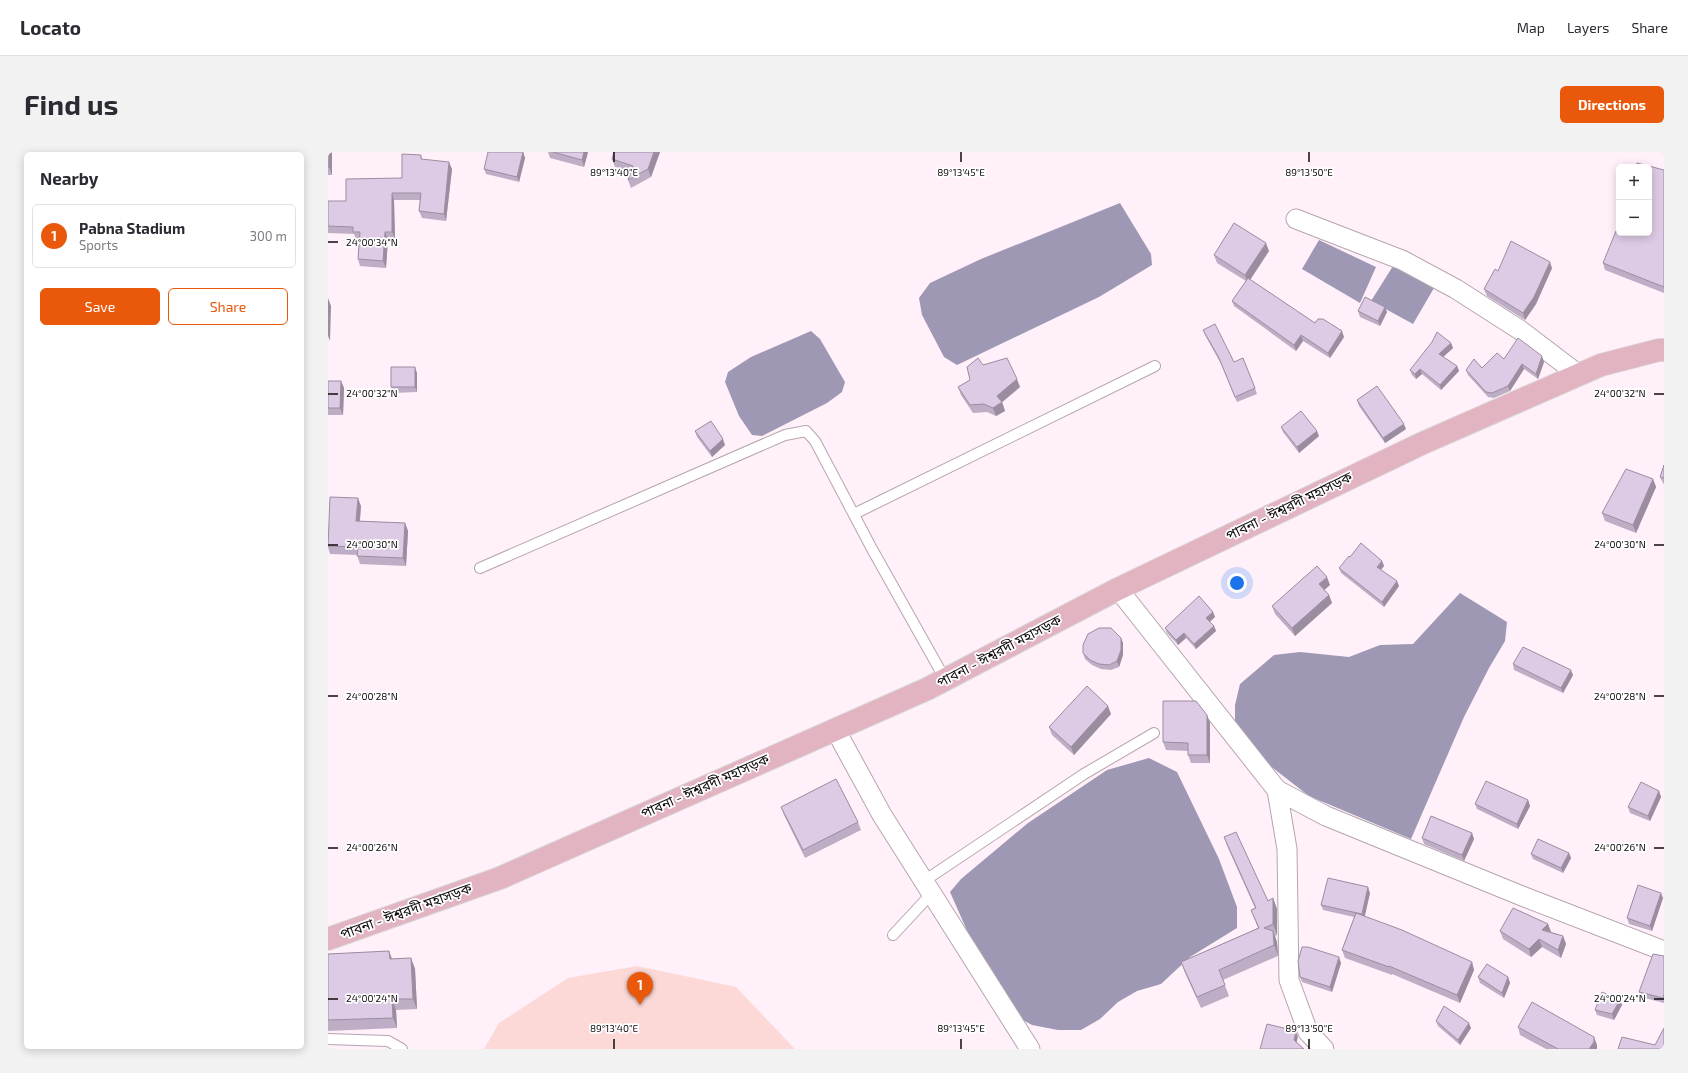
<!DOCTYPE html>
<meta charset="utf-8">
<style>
body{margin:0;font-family:"Exo 2","Noto Sans Bengali",sans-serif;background:#f2f2f3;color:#2b2b33}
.controls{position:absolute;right:12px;top:12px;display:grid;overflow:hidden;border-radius:6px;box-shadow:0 2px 10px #0003}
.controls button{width:36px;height:36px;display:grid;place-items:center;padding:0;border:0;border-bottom:1px solid #e1e1e2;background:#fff;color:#2b2b33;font:20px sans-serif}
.you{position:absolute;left:909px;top:431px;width:14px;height:14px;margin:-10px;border:3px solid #fff;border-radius:50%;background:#1a73e8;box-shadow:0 0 0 6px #1a73e833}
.badge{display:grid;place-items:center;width:26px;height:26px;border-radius:50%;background:#ea580c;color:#fff;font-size:13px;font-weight:700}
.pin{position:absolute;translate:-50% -33px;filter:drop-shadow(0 1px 2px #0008)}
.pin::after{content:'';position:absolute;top:21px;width:14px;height:12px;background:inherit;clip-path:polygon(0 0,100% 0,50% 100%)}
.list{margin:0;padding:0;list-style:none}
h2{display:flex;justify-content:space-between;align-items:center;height:52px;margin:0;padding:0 16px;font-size:17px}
h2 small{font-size:13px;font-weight:400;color:#7c7c81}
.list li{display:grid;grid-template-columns:26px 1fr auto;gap:12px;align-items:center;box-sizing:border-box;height:64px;margin:0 8px 8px;padding:0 8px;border:1px solid #e1e1e2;border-radius:6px}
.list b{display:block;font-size:15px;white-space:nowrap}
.list p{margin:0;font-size:13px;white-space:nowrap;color:#7c7c81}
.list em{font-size:13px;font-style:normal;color:#7c7c81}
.actions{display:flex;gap:8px;padding:12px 16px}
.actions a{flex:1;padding:9px 0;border:1px solid #ea580c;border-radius:6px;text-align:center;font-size:14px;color:#ea580c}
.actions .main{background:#ea580c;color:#fff}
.map{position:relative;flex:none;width:1336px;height:897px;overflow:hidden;border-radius:6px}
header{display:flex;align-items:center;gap:24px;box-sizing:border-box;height:56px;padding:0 20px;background:#fff;border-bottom:1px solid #e1e1e2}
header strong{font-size:19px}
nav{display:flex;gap:22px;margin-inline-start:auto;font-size:14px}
.intro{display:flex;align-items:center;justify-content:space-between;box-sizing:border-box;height:96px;padding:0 24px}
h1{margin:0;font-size:28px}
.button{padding:10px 18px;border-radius:6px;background:#ea580c;color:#fff;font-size:14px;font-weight:700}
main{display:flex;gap:24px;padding:0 24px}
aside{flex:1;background:#fff;border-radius:6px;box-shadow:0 2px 10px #0003}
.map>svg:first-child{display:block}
</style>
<header>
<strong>Locato</strong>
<nav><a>Map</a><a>Layers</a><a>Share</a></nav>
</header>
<div class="intro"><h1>Find us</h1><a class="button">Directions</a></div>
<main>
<aside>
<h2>Nearby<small></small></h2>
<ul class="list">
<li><span class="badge">1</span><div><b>Pabna Stadium</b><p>Sports</p></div><em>300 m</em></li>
</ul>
<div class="actions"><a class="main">Save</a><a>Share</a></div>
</aside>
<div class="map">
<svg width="1336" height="897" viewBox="0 0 1336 897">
<rect width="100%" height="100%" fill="#fff0fa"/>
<path fill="#fcd9d7" d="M 309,814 L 408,835 L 467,897 L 156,897 L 171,871 L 240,826 Z"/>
<path fill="#9e98b5" d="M 792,51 L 823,102 L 824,113 L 771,145 L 629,213 L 616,205 L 594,163 L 591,146 L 602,131 L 653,107 Z
M 991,88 L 1048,115 L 1032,151 L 974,117 Z
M 1065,114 L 1106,136 L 1085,172 L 1043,149 Z
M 483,179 L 492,187 L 517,230 L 514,240 L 499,251 L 434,284 L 424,283 L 411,264 L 397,230 L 400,220 L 423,205 Z
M 1132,441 L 1179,470 L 1177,489 L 1161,516 L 1136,565 L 1083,687 L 981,644 L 936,609 L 907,571 L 907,553 L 912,532 L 946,503 L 972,500 L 1021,505 L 1052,493 L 1085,492 Z
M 821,606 L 849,620 L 891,707 L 909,755 L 909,776 L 862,805 L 833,832 L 809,839 L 790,850 L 772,867 L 753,878 L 730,878 L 704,873 L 693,867 L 641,783 L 622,740 L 633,727 L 700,671 L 779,618 Z"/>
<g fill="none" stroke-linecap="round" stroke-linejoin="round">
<defs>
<path id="service" d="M 526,362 L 827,214
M 152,416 L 457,283 L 478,279 L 487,289 L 544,397 L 617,527
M 596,729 L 756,622 L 826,581
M 565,783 L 604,741
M 0,887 L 60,889 L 74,897"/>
<path id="minor" d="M 968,67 L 1074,108 L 1128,137 L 1192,178 L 1251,223
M 790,437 L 949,638 L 959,697 L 961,828 L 980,880 L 996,897
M 507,577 L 554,663 L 702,897
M 949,638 L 998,664 L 1194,744 L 1336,799"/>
<path id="primary" d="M 0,787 L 172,726 L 599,537 L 790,437 L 1095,291 L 1273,213 L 1331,198 L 1336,198"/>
</defs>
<use href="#service" stroke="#b5a5af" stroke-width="12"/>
<use href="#minor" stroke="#b5a5af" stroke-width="21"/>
<use href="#primary" stroke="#d9d8d8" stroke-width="24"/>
<use href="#service" stroke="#fff" stroke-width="10"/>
<use href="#minor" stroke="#fff" stroke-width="19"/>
<use href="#primary" stroke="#e2b4c1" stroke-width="22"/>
</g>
<path fill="#beaec5" d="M 0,0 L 4,0 L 4,23 L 0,23 Z
M 195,0 L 197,6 L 191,30 L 158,22 L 156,17 Z
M 220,0 L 260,0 L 256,15 L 222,6 Z
M 332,0 L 323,25 L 303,36 L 300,28 L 303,20 L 287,15 L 284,7 Z
M 93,3 L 94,7 L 124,17 L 118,69 L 94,66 L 91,59 L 92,48 L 66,48 L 67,87 L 60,87 L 58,116 L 32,114 L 30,107 L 31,87 L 28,87 L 26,82 L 0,81 L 0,49 L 18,49 L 74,26 Z
M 1336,18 L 1336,141 L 1277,118 L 1275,111 L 1296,83 Z
M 941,99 L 922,128 L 987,171 L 1016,185 L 1002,206 L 975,189 L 968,199 L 906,154 L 904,149 L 918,129 L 889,111 L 886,103 Z
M 1224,116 L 1208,152 L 1197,168 L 1159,144 L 1156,137 L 1170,119 Z
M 1030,159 L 1059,160 L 1052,174 L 1032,165 Z
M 875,178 L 927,236 L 929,242 L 909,250 L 893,212 L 877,183 Z
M 1123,191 L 1125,196 L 1115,205 L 1129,214 L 1131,219 L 1113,238 L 1094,222 L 1088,227 L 1084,223 L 1082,218 Z
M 1176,207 L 1216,210 L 1210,227 L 1196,217 L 1182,239 L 1166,246 L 1160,245 L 1140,223 L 1138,218 L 1154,216 Z
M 655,213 L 692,235 L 674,250 L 677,259 L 668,264 L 659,260 L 645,261 L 633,243 L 630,235 L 642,228 Z
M 89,221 L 89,240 L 65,241 L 63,235 Z
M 0,229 L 13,229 L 16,236 L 15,263 L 0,263 Z
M 1029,248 L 1078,277 L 1057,291 L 1031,254 Z
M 953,275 L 991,284 L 971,301 L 955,280 Z
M 367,279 L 397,293 L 384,305 L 369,285 Z
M 1336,313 L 1336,332 L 1335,331 L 1332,325 Z
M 1325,327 L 1328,335 L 1308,381 L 1277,369 L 1274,361 Z
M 33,354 L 32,369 L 77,371 L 80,379 L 78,414 L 32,412 L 29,403 L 2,402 L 0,395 L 0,384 Z
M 1022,405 L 1054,409 L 1056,414 L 1053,418 L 1071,434 L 1056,455 L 1013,421 L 1011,416 Z
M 1002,433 L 996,438 L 1001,443 L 1004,451 L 967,484 L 947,462 L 944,454 Z
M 885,460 L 887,465 L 882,470 L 886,474 L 888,479 L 868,497 L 858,486 L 850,493 L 839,481 L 837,476 Z
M 793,486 L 795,491 L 795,503 L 791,515 L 783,518 L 773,517 L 764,513 L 757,507 L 755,501 Z
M 1185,512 L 1245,523 L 1235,541 L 1186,518 Z
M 783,562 L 746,603 L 724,583 L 721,575 Z
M 879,563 L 882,571 L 882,611 L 863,611 L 860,603 L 860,599 L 838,598 L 835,590 Z
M 1331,639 L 1333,645 L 1322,669 L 1302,661 L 1300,655 Z
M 1200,648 L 1202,654 L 1190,677 L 1149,657 L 1147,652 Z
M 453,655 L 530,670 L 533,678 L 477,706 L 456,663 Z
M 1144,681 L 1146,687 L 1136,709 L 1096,692 L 1094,686 Z
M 896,685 L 940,749 L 945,746 L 949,757 L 949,783 L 947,784 L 949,790 L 950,804 L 895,828 L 901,844 L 873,856 L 857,821 L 853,810 L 930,776 L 923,758 L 927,756 L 900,696 Z
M 1241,701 L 1243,706 L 1235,721 L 1205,707 L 1203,702 Z
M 1042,741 L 1036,764 L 1144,810 L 1146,818 L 1132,851 L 1064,822 L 1064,823 L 1017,806 L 1014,798 L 1026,765 L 995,758 L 993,753 Z
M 1335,746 L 1324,779 L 1301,772 L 1299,766 Z
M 1220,772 L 1223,780 L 1235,784 L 1238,792 L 1233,806 L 1214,795 L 1203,805 L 1175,787 L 1172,779 Z
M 61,799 L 64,807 L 83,806 L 87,817 L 89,857 L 68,858 L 69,876 L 0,879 L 0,802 Z
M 1335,804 L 1336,804 L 1336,851 L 1313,845 L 1311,840 Z
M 1013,811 L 1004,840 L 974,830 L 972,825 Z
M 1150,825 L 1180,825 L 1182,831 L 1176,846 L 1152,831 Z
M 1292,848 L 1294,853 L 1286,868 L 1269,863 L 1267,858 Z
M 1108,869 L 1143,876 L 1132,893 L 1110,874 Z
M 1190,875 L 1269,893 L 1269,897 L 1218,897 L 1192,883 Z"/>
<path fill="#9b8da0" d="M 1,0 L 4,0 L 4,23 L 1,15 Z
M 195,0 L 197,6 L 191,30 L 189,25 Z
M 256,0 L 260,0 L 256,15 L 254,8 Z
M 326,0 L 332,0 L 323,25 L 320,17 Z
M 121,10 L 124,17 L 118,69 L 116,62 Z
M 64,41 L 66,48 L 67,87 L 64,80 Z
M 57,80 L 60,87 L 58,116 L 55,109 Z
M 938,91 L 941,99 L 920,131 L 917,123 Z
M 1222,110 L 1224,116 L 1208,152 L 1197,168 L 1195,161 Z
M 0,146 L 3,154 L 2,189 L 0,184 Z
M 1057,155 L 1059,160 L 1052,174 L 1050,169 Z
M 1014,179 L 1016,185 L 1002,206 L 1000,201 Z
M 973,183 L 975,189 L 968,199 L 966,193 Z
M 1123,191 L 1125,196 L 1113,207 L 1111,202 Z
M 1214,204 L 1216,210 L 1210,227 L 1208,222 Z
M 1194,212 L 1196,217 L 1182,239 L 1180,234 Z
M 1129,214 L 1131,219 L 1113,238 L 1112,233 Z
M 87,215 L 89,221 L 89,240 L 87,235 Z
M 1092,217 L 1094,222 L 1088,227 L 1087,222 Z
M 689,227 L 692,235 L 672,252 L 669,244 Z
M 13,229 L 16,236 L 15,263 L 12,256 Z
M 674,250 L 677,259 L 668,264 L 665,256 Z
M 1076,272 L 1078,277 L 1057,291 L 1055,286 Z
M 989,279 L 991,284 L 971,301 L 969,295 Z
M 395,287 L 397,293 L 384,305 L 382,299 Z
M 1325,327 L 1328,335 L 1308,381 L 1305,373 Z
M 30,346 L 33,354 L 31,377 L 28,369 Z
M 77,371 L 80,379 L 78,414 L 75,406 Z
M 1054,409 L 1056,414 L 1051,420 L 1049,415 Z
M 999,425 L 1002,433 L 994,440 L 991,432 Z
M 1069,429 L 1071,434 L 1056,455 L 1054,450 Z
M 1001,443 L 1004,451 L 967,484 L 964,476 Z
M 885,460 L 887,465 L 880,471 L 878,466 Z
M 886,474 L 888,479 L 868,497 L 866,492 Z
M 856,481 L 858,486 L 850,493 L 848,488 Z
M 793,486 L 795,491 L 795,503 L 791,515 L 789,509 Z
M 1243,518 L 1245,523 L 1235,541 L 1233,536 Z
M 780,554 L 783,562 L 746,603 L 743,595 Z
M 879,563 L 882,571 L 882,611 L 879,603 Z
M 1331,639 L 1333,645 L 1322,669 L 1320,664 Z
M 1200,648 L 1202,654 L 1190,677 L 1189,672 Z
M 1144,681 L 1146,687 L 1136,709 L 1134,703 Z
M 1241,701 L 1243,706 L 1235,721 L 1233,716 Z
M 1040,735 L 1042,741 L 1036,768 L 1034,762 Z
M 1333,741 L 1335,746 L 1324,779 L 1322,774 Z
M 945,746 L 949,757 L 949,783 L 945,772 Z
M 1220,772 L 1223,780 L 1214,778 Z
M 945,779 L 949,790 L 950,804 L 946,793 Z
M 1235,784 L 1238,792 L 1233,806 L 1230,798 Z
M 1211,787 L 1214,795 L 1203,805 L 1201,797 Z
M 61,799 L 65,810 L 62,807 Z
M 1011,805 L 1013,811 L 1004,840 L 1002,835 Z
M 83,806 L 87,817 L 89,857 L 85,847 Z
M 1144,810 L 1146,818 L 1132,851 L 1129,843 Z
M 1180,825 L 1182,831 L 1176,846 L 1174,841 Z
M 64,847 L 68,858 L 69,876 L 65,866 Z
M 1292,848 L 1294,853 L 1286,868 L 1284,862 Z
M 1141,871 L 1143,876 L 1132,893 L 1130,888 Z
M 968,879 L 970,885 L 968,893 L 966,888 Z
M 1266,885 L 1269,893 L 1269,897 L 1261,897 Z"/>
<path fill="#ddcae5" stroke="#9b8da0" d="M 0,0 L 1,0 L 1,15 L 0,15 Z
M 160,0 L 195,0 L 189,25 L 156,17 Z
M 225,0 L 256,0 L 254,8 Z
M 286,0 L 326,0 L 320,17 L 300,28 L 305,14 L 284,7 Z
M 74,2 L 93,3 L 93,7 L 121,10 L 116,62 L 91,59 L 93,41 L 64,41 L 64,80 L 57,80 L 55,109 L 30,107 L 32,80 L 25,80 L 25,75 L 0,74 L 0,49 L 18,49 L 18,27 L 74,26 Z
M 1309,11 L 1336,18 L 1336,135 L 1275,111 L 1288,79 L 1296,83 L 1297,81 L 1321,81 L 1321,15 L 1308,15 Z
M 906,71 L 938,91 L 917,123 L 886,103 Z
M 1183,89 L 1222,110 L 1206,145 L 1195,161 L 1156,137 L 1167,117 L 1170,119 Z
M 920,126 L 987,171 L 990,167 L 995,167 L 1014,179 L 1000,201 L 973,183 L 966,193 L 904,149 Z
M 1037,145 L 1057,155 L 1050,169 L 1030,159 Z
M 887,172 L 906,210 L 915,206 L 927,236 L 907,245 L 891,206 L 875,178 Z
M 1109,180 L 1123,191 L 1111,202 L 1129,214 L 1112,233 L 1092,217 L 1087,222 L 1082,218 L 1104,190 Z
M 1190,186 L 1214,204 L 1208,222 L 1194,212 L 1180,234 L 1164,241 L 1158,240 L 1138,218 L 1146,207 L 1154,216 L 1169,201 L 1176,207 Z
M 650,206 L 655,213 L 679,206 L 689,227 L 669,244 L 674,250 L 665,256 L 656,252 L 642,253 L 630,235 L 642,228 L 639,215 Z
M 63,215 L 87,215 L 87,235 L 63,235 Z
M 0,229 L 13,229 L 12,256 L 0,256 Z
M 1049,234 L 1076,272 L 1055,286 L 1029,248 Z
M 973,259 L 989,279 L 969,295 L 953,275 Z
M 383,269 L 395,287 L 382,299 L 367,279 Z
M 1336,313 L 1336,326 L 1332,325 Z
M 1298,317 L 1325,327 L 1305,373 L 1274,361 Z
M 2,345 L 30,346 L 28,369 L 77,371 L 75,406 L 29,404 L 30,395 L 0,394 Z
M 1033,391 L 1054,409 L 1049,415 L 1069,429 L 1054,450 L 1011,416 L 1021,404 L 1022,405 Z
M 989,414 L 999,425 L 991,432 L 1001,443 L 964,476 L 944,454 Z
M 871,444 L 885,460 L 878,466 L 886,474 L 866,492 L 856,481 L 848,488 L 837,476 Z
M 771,476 L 783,476 L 793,486 L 793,498 L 789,509 L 781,513 L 771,512 L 762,508 L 755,501 L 755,493 L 760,482 Z
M 1195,495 L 1243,518 L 1233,536 L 1185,512 Z
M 759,534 L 780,554 L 743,595 L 721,575 Z
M 835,549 L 868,549 L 879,563 L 879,603 L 860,603 L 860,591 L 835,590 Z
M 508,627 L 530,670 L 475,698 L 453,655 Z
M 1158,629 L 1200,648 L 1189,672 L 1147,652 Z
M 1313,630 L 1331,639 L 1320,664 L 1300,655 Z
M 1103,664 L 1144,681 L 1134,703 L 1094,686 Z
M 908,680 L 940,749 L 945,746 L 945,772 L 936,776 L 945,779 L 946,793 L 891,818 L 897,833 L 869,845 L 853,810 L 931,776 L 923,758 L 928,756 L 896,685 Z
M 1210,687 L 1241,701 L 1233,716 L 1203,702 Z
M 1000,726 L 1040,735 L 1034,762 L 993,753 Z
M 1310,733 L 1333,741 L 1322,774 L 1299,766 Z
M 1185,756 L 1220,772 L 1214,778 L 1235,784 L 1230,798 L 1211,787 L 1201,797 L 1172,779 Z
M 1028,761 L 1074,778 L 1144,810 L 1129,843 L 1061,814 L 1061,815 L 1014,798 Z
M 974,795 L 980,795 L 1011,805 L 1002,835 L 972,825 L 970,809 Z
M 61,799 L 62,807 L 83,806 L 85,847 L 64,847 L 65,866 L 0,868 L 0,802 Z
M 1325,802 L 1336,804 L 1336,842 L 1335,846 L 1311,840 Z
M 1159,812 L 1180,825 L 1174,841 L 1150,825 Z
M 1274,840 L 1292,848 L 1284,862 L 1267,858 Z
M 1204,850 L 1266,885 L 1266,890 L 1261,897 L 1230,897 L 1190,875 Z
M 1116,854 L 1141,871 L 1130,888 L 1108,869 Z
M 939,872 L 968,879 L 966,888 L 976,897 L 932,897 Z
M 1336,876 L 1336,897 L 1290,897 L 1294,885 L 1327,893 Z"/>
<path fill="none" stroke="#0f0a0d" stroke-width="1.5" d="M 286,0 L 286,10M 633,0 L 633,10M 981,0 L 981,10M 0,90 L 10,90M 0,242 L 10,242M 1326,242 L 1336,242M 0,393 L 10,393M 1326,393 L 1336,393M 0,544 L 10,544M 1326,544 L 1336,544M 0,696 L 10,696M 1326,696 L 1336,696M 0,847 L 10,847M 1326,847 L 1336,847M 286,887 L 286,897M 633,887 L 633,897M 981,887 L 981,897"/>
<g text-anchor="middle" stroke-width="3.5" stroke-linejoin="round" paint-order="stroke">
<g font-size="14" fill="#0f0a0d" stroke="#fff">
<text transform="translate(961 354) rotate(-26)" y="5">পাবনা - ঈশ্বরদী মহাসড়ক</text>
<text transform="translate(671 499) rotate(-28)" y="5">পাবনা - ঈশ্বরদী মহাসড়ক</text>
<text transform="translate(377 634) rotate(-24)" y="5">পাবনা - ঈশ্বরদী মহাসড়ক</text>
<text transform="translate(78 759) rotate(-20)" y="5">পাবনা - ঈশ্বরদী মহাসড়ক</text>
</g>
</g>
<g font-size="10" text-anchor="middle" fill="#0f0a0d" stroke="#fff" stroke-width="3.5" stroke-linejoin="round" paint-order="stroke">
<text x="286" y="24">89°13'40"E</text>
<text x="633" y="24">89°13'45"E</text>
<text x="981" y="24">89°13'50"E</text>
<text x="44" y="94">24°00'34"N</text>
<text x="44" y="245">24°00'32"N</text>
<text x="1292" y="245">24°00'32"N</text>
<text x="44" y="396">24°00'30"N</text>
<text x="1292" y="396">24°00'30"N</text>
<text x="44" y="548">24°00'28"N</text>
<text x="1292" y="548">24°00'28"N</text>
<text x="44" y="699">24°00'26"N</text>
<text x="1292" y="699">24°00'26"N</text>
<text x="44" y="850">24°00'24"N</text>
<text x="1292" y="850">24°00'24"N</text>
<text x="286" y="880">89°13'40"E</text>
<text x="633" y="880">89°13'45"E</text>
<text x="981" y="880">89°13'50"E</text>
</g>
</svg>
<div class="controls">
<button>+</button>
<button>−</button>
</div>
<div class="you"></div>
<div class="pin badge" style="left:312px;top:853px">1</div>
</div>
</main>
